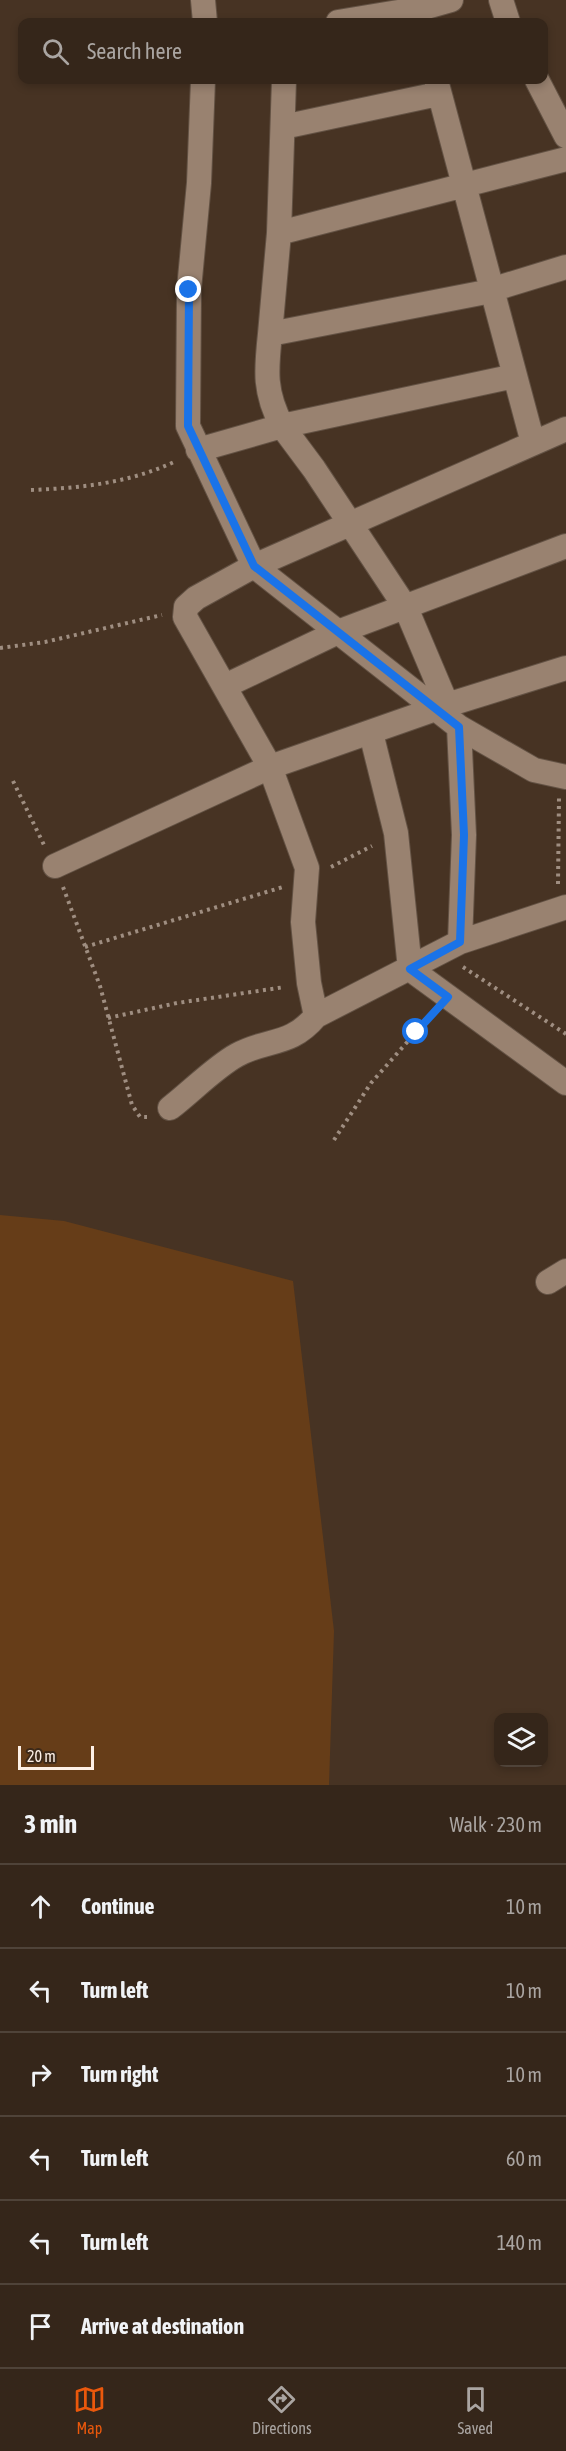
<!DOCTYPE html>
<meta charset="utf-8">
<style>
body{margin:0;font-family:"Asap Condensed",sans-serif;background:#3d2e23;color:#f1f3f6}
.controls{position:absolute;right:18px;bottom:18px;display:grid;overflow:hidden;border-radius:12px;box-shadow:0 3px 9px #0003}
.controls button{width:54px;height:54px;display:grid;place-items:center;padding:0;border:0;border-bottom:2px solid #4f4339;background:#35261a;color:#f1f3f6;font:30px sans-serif}
.scale{position:absolute;left:18px;bottom:15px;width:76px;box-sizing:border-box;padding-left:6px;border:3px solid #fdf0e6;border-top:0;font-size:16px;line-height:21px;white-space:nowrap;color:#fdf0e6;-webkit-text-stroke:4px #3c2919;paint-order:stroke}
.stop{position:absolute;width:18px;height:18px;margin:-14px;border:4px solid #1a73e8;border-radius:50%;background:#fff}
.stop.end{background:#1a73e8;border-color:#fff;box-shadow:0 2px 6px #0008}
.list{margin:0;padding:0;list-style:none}
h2{display:flex;justify-content:space-between;align-items:center;height:78px;margin:0;padding:0 24px;font-size:26px}
h2 small{font-size:20px;font-weight:400;color:#aaa5a2}
.list li{display:grid;grid-template-columns:39px 1fr auto;gap:18px;align-items:center;box-sizing:border-box;height:84px;padding:0 24px;border-top:2px solid #4f4339}
.list b{display:block;font-size:22px;white-space:nowrap}
.list em{font-size:20px;font-style:normal;color:#aaa5a2}
.icon{flex:none;width:33px;height:33px;fill:none;stroke:currentColor;stroke-width:2;stroke-linecap:round;stroke-linejoin:round}
.map{position:relative;flex:none;width:566px;height:1785px;overflow:hidden}
.search{position:absolute;background:#35261a;box-shadow:0 3px 9px #0003;left:18px;right:18px;top:18px;height:66px;display:flex;align-items:center;gap:15px;box-sizing:border-box;padding:0 21px;border-radius:12px;color:#aaa5a2;font-size:22px}
.sheet{height:582px;background:#35261a}
nav{display:flex;justify-content:space-around;align-items:center;box-sizing:border-box;height:84px;border-top:2px solid #4f4339;background:#35261a;font-size:16px;color:#aaa5a2}
nav a{display:grid;justify-items:center;gap:3px}
nav .on{color:#ea580c}
.map>svg:first-child{display:block}
</style>
<div class="map">
<svg width="566" height="1785" viewBox="0 0 566 1785">
<rect width="100%" height="100%" fill="#473323"/>
<path fill="#663d18" d="M 0,1215 L 64,1221 L 293,1281 L 334,1631 L 329,1785 L 0,1785 Z"/>
<g fill="none" stroke-linecap="round" stroke-linejoin="round">
<defs>
<path id="minor" d="M 203,0 L 205,22
M 501,0 L 508,22
M 338,22 L 423,8 L 451,0
M 203,80 L 199,183 L 189,289 L 188,426 L 254,566 L 196,598 L 186,607 L 185,617 L 270,767 L 447,705 L 566,668
M 436,80 L 533,443
M 537,80 L 566,136
M 283,127 L 438,94
M 279,233 L 566,159
M 270,334 L 279,233 L 284,80
M 566,429 L 254,566 L 459,727 L 534,770 L 566,777
M 198,450 L 282,426 C 264,392 266,371 270,334 L 481,293 L 566,267
M 225,686 L 338,632 L 566,546
M 447,705 L 406,608 L 314,469 L 282,426 L 515,376
M 459,727 L 464,835 L 460,942
M 371,733 L 396,833 L 410,969 L 566,1083
M 55,866 L 270,767 L 307,868 L 303,922 L 309,983 L 316,1016
M 170,1108 C 191,1092 215,1067 237,1055 C 268,1038 290,1047 316,1016 L 460,942 L 566,907
M 548,1282 L 566,1271"/>
</defs>
<use href="#minor" stroke="#635244" stroke-width="26"/>
<path stroke="#9f8e81" stroke-width="4" stroke-dasharray="3 4.5" stroke-linecap="butt" d="M 31,490 C 81,488 130,483 176,461
M 0,648 L 45,642 L 162,615
M 13,781 L 44,845
M 331,867 L 372,846
M 558,884 L 559,798
M 63,887 L 100,986 L 132,1105 L 140,1117 L 147,1117
M 85,947 L 283,887
M 463,967 L 566,1034
M 108,1018 L 177,1003 L 285,987
M 334,1140 L 371,1083 L 433,1013"/>
<use href="#minor" stroke="#998270" stroke-width="24"/>
</g>
<g fill="none" stroke-linecap="round" stroke-linejoin="round">
<path stroke="#1a73e8" stroke-width="8" d="M 189,290 L 188,426 L 254,566 L 459,727 L 464,835 L 460,942 L 410,969 L 448,997 L 416,1032"/>
</g>
</svg>
<div class="controls">
<button><svg class="icon" aria-label="layers" viewBox="0 0 24 24"><path d="M12 4l9 5-9 5-9-5zM3 14l9 5 9-5"/></svg></button>
</div>
<div class="scale">20 m</div>
<div class="stop" style="left:416px;top:1032px"></div>
<div class="stop end" style="left:189px;top:290px"></div>
<div class="search"><svg class="icon" aria-label="search" viewBox="0 0 24 24"><circle cx="10" cy="10" r="6"/><path d="M15 15l6 6"/></svg>Search here</div>
</div>
<section class="sheet">
<h2>3 min<small>Walk · 230 m</small></h2>
<ul class="list">
<li><svg class="icon" aria-label="ahead" viewBox="0 0 24 24"><path d="M12 20V5M6 11l6-6 6 6"/></svg><div><b>Continue</b></div><em>10 m</em></li>
<li><svg class="icon" aria-label="left" viewBox="0 0 24 24"><path d="M17 20v-9H6M10 6l-5 5 5 5"/></svg><div><b>Turn left</b></div><em>10 m</em></li>
<li><svg class="icon" aria-label="right" viewBox="0 0 24 24"><path d="M7 20v-9h11M14 6l5 5-5 5"/></svg><div><b>Turn right</b></div><em>10 m</em></li>
<li><svg class="icon" aria-label="left" viewBox="0 0 24 24"><path d="M17 20v-9H6M10 6l-5 5 5 5"/></svg><div><b>Turn left</b></div><em>60 m</em></li>
<li><svg class="icon" aria-label="left" viewBox="0 0 24 24"><path d="M17 20v-9H6M10 6l-5 5 5 5"/></svg><div><b>Turn left</b></div><em>140 m</em></li>
<li><svg class="icon" aria-label="arrive" viewBox="0 0 24 24"><path d="M6 21V4h12l-3 4 3 4H6"/></svg><div><b>Arrive at destination</b></div></li>
</ul>
</section>
<nav>
<a class="on"><svg class="icon" aria-label="map" viewBox="0 0 24 24"><path d="M3 6l6-2 6 2 6-2v14l-6 2-6-2-6 2zM9 4v14M15 6v14"/></svg>Map</a>
<a><svg class="icon" aria-label="directions" viewBox="0 0 24 24"><path d="M12 3l9 9-9 9-9-9zM9 14v-3h6M13 9l2 2-2 2"/></svg>Directions</a>
<a><svg class="icon" aria-label="saved" viewBox="0 0 24 24"><path d="M7 4h10v16l-5-4-5 4z"/></svg>Saved</a>
</nav>
